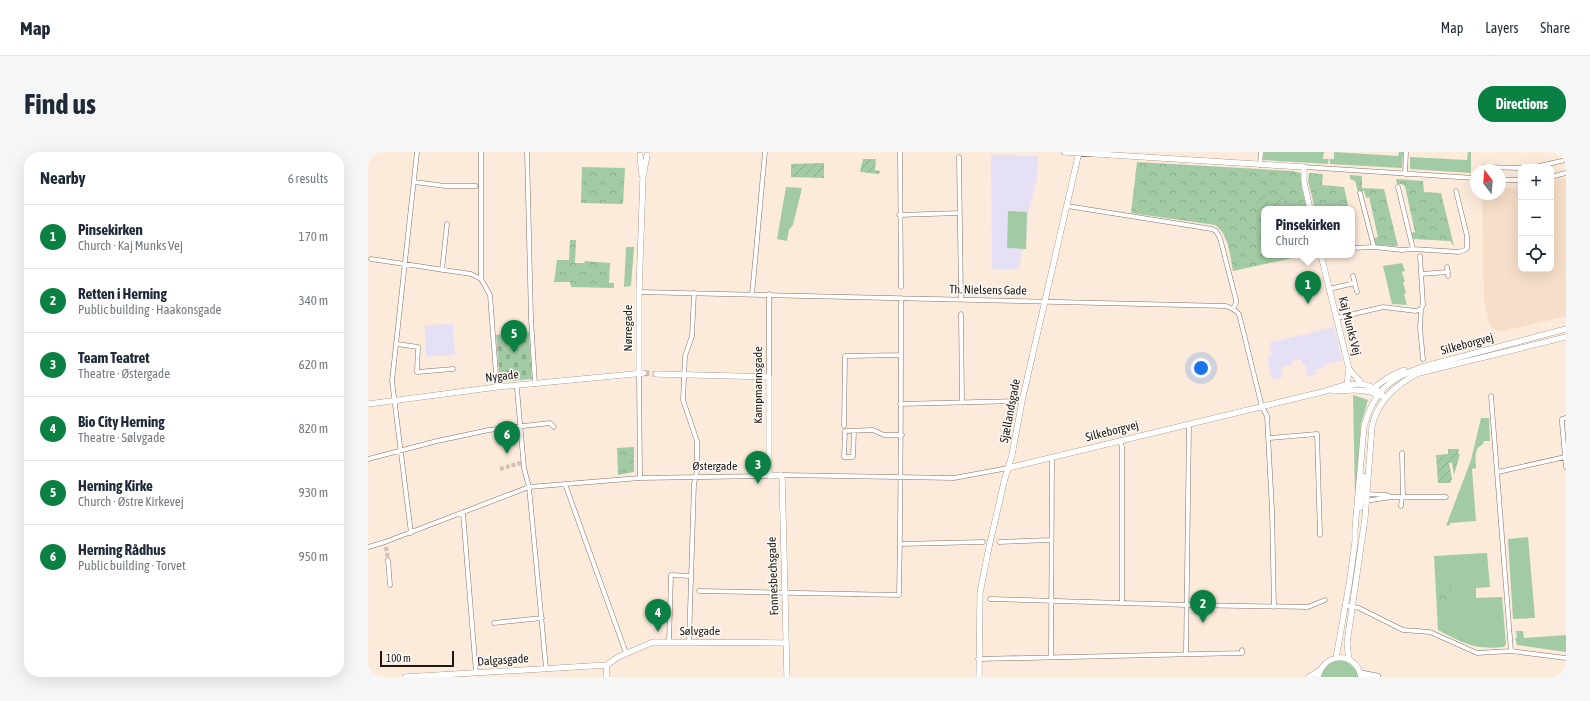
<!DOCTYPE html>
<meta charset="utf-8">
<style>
body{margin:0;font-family:"Asap Condensed",sans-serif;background:#f6f6f7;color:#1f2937}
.controls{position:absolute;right:12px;top:12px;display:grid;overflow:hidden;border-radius:8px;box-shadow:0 4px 16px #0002}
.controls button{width:36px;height:36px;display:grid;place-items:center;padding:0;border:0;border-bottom:1px solid #e0e1e3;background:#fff;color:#1f2937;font:20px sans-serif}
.compass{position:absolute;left:1102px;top:12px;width:36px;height:36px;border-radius:50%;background:#fff;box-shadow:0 4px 16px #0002;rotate:344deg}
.scale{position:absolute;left:12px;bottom:10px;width:74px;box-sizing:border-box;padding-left:4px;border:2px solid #1f1913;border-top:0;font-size:11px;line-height:14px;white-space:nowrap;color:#1f1913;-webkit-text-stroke:3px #fefaf7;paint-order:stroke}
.you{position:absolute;left:833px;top:216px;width:14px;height:14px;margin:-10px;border:3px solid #fff;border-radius:50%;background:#1a73e8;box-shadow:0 0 0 6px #1a73e833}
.badge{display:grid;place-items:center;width:26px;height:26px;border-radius:50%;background:#0b8043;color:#fff;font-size:13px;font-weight:700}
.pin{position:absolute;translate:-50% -33px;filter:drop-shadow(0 1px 2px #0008)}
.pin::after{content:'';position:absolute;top:21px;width:14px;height:12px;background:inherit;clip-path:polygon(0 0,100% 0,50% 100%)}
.popup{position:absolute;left:893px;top:54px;width:94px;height:52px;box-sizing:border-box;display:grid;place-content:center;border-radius:8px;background:#fff;filter:drop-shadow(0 1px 3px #0005);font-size:13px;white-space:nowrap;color:#747a83}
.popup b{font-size:15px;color:#1f2937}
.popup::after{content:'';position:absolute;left:50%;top:100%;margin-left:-8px;border:8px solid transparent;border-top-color:#fff}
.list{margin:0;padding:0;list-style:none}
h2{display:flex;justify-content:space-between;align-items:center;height:52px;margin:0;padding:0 16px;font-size:17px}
h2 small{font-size:13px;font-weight:400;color:#747a83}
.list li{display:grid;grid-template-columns:26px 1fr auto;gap:12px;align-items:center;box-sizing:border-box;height:64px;padding:0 16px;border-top:1px solid #e0e1e3}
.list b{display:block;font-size:15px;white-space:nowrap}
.list p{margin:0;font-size:13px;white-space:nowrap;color:#747a83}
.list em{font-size:13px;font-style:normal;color:#747a83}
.icon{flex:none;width:22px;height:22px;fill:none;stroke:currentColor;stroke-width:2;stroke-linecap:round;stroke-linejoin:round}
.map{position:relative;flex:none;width:1198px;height:525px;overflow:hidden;border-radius:16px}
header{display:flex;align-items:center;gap:24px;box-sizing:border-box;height:56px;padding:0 20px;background:#fff;border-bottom:1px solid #e0e1e3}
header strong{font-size:19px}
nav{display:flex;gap:22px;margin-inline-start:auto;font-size:14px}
.intro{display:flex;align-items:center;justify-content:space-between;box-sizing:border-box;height:96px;padding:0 24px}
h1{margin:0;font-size:28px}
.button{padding:10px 18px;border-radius:16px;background:#0b8043;color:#fff;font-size:14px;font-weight:700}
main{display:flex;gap:24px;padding:0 24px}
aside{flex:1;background:#fff;border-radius:16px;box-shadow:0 4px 16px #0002}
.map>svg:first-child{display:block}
</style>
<header>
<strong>Map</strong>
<nav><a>Map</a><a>Layers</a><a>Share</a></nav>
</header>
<div class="intro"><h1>Find us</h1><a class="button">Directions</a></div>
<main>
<aside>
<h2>Nearby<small>6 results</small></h2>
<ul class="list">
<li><span class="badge">1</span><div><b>Pinsekirken</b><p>Church · Kaj Munks Vej</p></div><em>170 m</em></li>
<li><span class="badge">2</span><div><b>Retten i Herning</b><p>Public building · Haakonsgade</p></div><em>340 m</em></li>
<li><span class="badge">3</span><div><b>Team Teatret</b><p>Theatre · Østergade</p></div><em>620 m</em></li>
<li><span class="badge">4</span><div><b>Bio City Herning</b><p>Theatre · Sølvgade</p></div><em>820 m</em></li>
<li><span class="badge">5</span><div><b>Herning Kirke</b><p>Church · Østre Kirkevej</p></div><em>930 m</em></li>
<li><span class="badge">6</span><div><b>Herning Rådhus</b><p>Public building · Torvet</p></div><em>950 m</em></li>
</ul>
</aside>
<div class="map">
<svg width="1198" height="525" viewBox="0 0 1198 525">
<defs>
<pattern id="cemetery-stones" width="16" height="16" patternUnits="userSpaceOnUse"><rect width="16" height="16" fill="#a2cba5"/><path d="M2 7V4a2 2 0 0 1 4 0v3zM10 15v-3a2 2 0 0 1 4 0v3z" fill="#8bae8d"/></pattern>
<pattern id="park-crowns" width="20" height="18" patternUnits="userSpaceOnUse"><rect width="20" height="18" fill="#a2cba5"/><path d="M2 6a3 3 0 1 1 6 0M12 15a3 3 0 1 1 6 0" fill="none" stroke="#8bae8d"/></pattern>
<pattern id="garden-furrows" width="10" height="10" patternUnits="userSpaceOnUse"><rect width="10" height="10" fill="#a2cba5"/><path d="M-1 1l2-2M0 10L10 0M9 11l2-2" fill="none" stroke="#8bae8d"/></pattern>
</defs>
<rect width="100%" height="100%" fill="#fceada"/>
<path fill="#f6dec8" d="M 1198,26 L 1198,164 L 1132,180 L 1122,174 L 1116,148 L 1114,42 L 1132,42 L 1132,36 L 1153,35 L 1153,117 L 1183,117 L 1183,29 Z"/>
<path fill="#e6e0f5" d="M 623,3 L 670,4 L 669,26 L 661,58 L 657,98 L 654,99 L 651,117 L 624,117 Z
M 85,172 L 87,203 L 58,205 L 57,173 Z
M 966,175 L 974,208 L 956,213 L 957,215 L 948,217 L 949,222 L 940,225 L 937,213 L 935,213 L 933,207 L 924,209 L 924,213 L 913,216 L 915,225 L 904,228 L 899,205 L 904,203 L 901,191 Z"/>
<path fill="#a2cba5" d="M 896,0 L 956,0 L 955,7 L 961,7 L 960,12 L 895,8 Z
M 966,0 L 1030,4 L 1031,0 L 1035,0 L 1034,16 L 962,12 L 962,7 L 966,7 Z
M 1100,0 L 1103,0 L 1103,21 L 1042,17 L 1042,5 L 1099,8 Z
M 418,35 L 434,36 L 425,73 L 421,78 L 419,89 L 409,87 Z
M 640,59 L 659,60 L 658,97 L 639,96 Z
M 258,95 L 266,95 L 263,134 L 256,135 Z
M 1034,111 L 1037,119 L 1034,120 L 1037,130 L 1035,130 L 1038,141 L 1036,142 L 1039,153 L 1024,152 L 1015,114 Z
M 985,243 L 1000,248 L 993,272 L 987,345 Z
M 1113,266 L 1121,266 L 1122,289 L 1116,289 C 1115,293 1113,293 1110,296 C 1106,302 1108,310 1108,316 L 1104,317 L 1108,369 L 1082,371 L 1082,373 L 1078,374 L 1103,308 Z
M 1160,385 L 1167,466 L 1145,467 L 1140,387 Z
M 1119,401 L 1122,435 L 1108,436 L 1108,446 L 1134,445 L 1138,492 L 1136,495 C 1105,498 1096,491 1070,478 L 1066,404 Z
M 1148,479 L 1155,479 L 1156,486 L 1198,483 L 1198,500 L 1149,493 L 1147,486 L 1149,486 Z
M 973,508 C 982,511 989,515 990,525 L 953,525 C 956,514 962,509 973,508 Z"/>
<path fill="url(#cemetery-stones)" d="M 161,180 L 164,227 L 132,230 L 128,183 Z"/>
<path fill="url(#park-crowns)" d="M 769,10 L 925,19 L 933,21 L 933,33 L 939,57 L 896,57 L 896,103 L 938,103 L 865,119 C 862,104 861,82 847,73 L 763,61 Z
M 214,15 L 257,16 L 255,52 L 213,51 Z
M 941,21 L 955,22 L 954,33 L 976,35 L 981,57 L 947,57 L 940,29 Z
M 982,23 L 994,24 L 994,36 L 1016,37 L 1030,94 L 1008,93 L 1006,86 L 1010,85 L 1001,45 L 998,46 L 996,39 L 990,40 L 987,29 L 982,27 Z
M 1028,27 L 1055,29 L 1056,40 L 1073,41 L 1086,94 L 1082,89 L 1045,87 L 1043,81 L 1047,80 L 1037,34 L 1033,32 L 1029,32 Z
M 202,88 L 208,88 L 207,111 L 216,111 L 217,109 L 242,111 L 241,131 L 246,131 L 246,136 L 203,135 L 202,130 L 186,130 L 189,108 L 201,108 Z
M 266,295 L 266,320 L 250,323 L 249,296 Z
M 1083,435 L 1084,447 L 1071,448 L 1070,437 Z"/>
<path fill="url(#garden-furrows)" d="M 495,7 L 508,7 L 507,18 L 512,19 L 511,22 L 492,20 Z
M 456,11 L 456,26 L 423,25 L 423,12 Z
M887 49a7 7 0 1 1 14 0a7 7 0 1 1-14 0Z
M903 50a7 7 0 1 1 14 0a7 7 0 1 1-14 0Z
M 1080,297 L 1091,297 L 1090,302 L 1092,302 L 1086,323 L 1084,311 L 1081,311 L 1084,327 L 1082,331 L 1070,331 L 1068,303 L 1080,302 Z"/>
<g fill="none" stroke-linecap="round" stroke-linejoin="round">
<path stroke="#d0c0b2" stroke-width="4" stroke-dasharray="4 2" stroke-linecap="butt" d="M 132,317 L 156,310
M 18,395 L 20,408"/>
<path stroke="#d0c0b2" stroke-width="5.5" stroke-dasharray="5.5 3" stroke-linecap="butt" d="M 276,221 L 288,222"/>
<defs>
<path id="street" d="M 113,0 L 113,127 L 122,143 L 129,235
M 159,0 L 163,167 L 167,232
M 532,0 L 533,135
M 591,5 L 593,147
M 892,13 L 893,0
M 936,15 L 1106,26 L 1108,25
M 1167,15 L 1198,8
M 1114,18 L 1115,15 L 1153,16
M 1037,22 L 1038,0
M 1183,25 L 1198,21
M 1132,28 L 1153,28
M 46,30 L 77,34 L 108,34
M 1030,35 L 1045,97
M 992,41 L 1006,95
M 699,54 L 844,77 L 848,79 L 852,86 L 868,148 L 868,151 L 865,157
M 531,63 L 591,61
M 984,96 L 1006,95 L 1034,98 L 1045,97 L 1091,100 L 1097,98 L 1099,96 L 1099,84 L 1088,39
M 3,107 L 103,122 L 113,127
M 1079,115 L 1080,124
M 74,118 L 79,72
M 1053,122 L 1080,120
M 985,124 L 989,140
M 961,137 L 987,131
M 271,140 L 858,154 L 865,157 L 871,162 L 894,255 L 899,264 L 904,358 L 906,455
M 384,143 L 397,0
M 1053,157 L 1052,176 L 1055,207
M 593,162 L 594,250
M 969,166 L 1015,155 L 1048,159 L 1053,157 L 1055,153 L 1052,104
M 29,192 L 50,195 L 49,220 L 85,217
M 271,221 L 272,326
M 401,225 L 401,142
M 149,237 L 156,316 L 161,335 L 178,516
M 1123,244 L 1143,499
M 532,252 L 654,249
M 1198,266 L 1194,267 L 1194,271 L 1198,315
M 476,274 L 477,204 L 533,203
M 486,279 L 485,305 L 476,305 L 477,279 L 505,278 L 516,283 L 534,283
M 901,286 L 949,282 L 952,383
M 752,289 L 754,295 L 754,451
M 1034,301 L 1035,345
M 0,307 L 69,289 L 121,278 L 182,271 L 186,275
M 1130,320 L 1197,305
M 414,323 L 586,326 L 640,316
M 197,332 L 258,501
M 997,342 L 1019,343 L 1024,345
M 997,349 L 1024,345 L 1078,345
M 1033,354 L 1034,345
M 95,361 L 108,521
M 43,381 L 24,229 L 49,0
M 631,390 L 683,388
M 532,392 L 615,390
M 0,395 L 17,390 L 161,335 L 272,326 L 401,324
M 20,408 L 22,433
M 331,439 L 531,443 C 533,344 533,245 533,146
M 622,447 L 819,453 L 940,455 L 957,448
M 977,453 L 991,456 L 1035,478 L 1062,480 L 1109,501 L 1143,499 L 1198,506
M 126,471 L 174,466
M 301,490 L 303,423 L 323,424
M 321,490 L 326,332 L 329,319 L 329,289 L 315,248 L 317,204 L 324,184 L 326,141
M 818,501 L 821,272
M 683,505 L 684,305
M 610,507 L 874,501 L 874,498"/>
<path id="secondary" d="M 696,0 L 936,15 L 936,30 L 942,57
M 272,3 L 274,23
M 953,103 L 981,217 L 979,233
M 981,217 L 994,232
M 271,221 L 271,140 L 275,25 L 279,3
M 288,222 L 401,225 L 401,324 L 414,323 L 419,525
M 1007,235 L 1021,225 L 1036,218
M 965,239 C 982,238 997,236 1013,244
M 0,252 L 129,235 L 276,221
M 640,316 L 958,239 C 979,231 1002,226 1017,246
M 992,356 L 995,324
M 987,392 L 987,377 L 996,274 C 1005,240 1022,226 1054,215 L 1198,177
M 968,506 L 981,433 L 987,390
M 981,508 L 979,491 L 997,366 L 1004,274 C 1010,249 1028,232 1051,221 L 1198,185
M 37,525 L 239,513
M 238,525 L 239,513 L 250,505 L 285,490 L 418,491
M 611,525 L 612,441 L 621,395 L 636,330 L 644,303 L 654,249 L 711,0
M 941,525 L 952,518
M 950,525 C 955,500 989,499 993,525"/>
<path id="highway" d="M 993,522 L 1009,525"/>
</defs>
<use href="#street" stroke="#837365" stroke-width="5"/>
<use href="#secondary" stroke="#837365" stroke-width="6"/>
<use href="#highway" stroke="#837365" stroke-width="8"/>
<use href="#street" stroke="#fff" stroke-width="4"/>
<use href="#secondary" stroke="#fff" stroke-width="5.5"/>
<use href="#highway" stroke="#fff" stroke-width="7"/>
</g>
<g text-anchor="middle" stroke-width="3" stroke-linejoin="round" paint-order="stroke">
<g font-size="12" fill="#1f1913" stroke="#fefaf7">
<text transform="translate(620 138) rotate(1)" y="4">Th. Nielsens Gade</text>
<text transform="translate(982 174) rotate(76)" y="4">Kaj Munks Vej</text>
<text transform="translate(260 176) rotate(-90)" y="4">Nørregade</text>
<text transform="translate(1099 192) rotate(-15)" y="4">Silkeborgvej</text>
<text transform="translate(134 224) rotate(-6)" y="4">Nygade</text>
<text transform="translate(390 233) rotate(-90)" y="4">Kampmannsgade</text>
<text transform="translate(642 259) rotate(-79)" y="4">Sjællandsgade</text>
<text transform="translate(744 279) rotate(-14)" y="4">Silkeborgvej</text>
<text x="347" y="318">Østergade</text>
<text transform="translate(405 424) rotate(-92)" y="4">Fonnesbechsgade</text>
<text x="332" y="483">Sølvgade</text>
<text transform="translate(135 508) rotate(-4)" y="4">Dalgasgade</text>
</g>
</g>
</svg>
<div class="controls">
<button>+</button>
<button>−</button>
<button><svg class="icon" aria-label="locate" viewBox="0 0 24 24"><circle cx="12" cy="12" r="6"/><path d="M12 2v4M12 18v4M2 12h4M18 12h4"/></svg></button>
</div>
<svg class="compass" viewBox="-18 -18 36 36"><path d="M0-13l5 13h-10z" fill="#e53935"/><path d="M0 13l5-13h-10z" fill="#747a83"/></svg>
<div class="scale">100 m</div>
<div class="you"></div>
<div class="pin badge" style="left:940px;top:152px">1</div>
<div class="popup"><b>Pinsekirken</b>Church</div>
<div class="pin badge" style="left:835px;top:471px">2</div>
<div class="pin badge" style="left:390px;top:332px">3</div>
<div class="pin badge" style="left:290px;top:480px">4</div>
<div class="pin badge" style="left:146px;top:201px">5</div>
<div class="pin badge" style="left:139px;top:302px">6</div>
</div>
</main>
